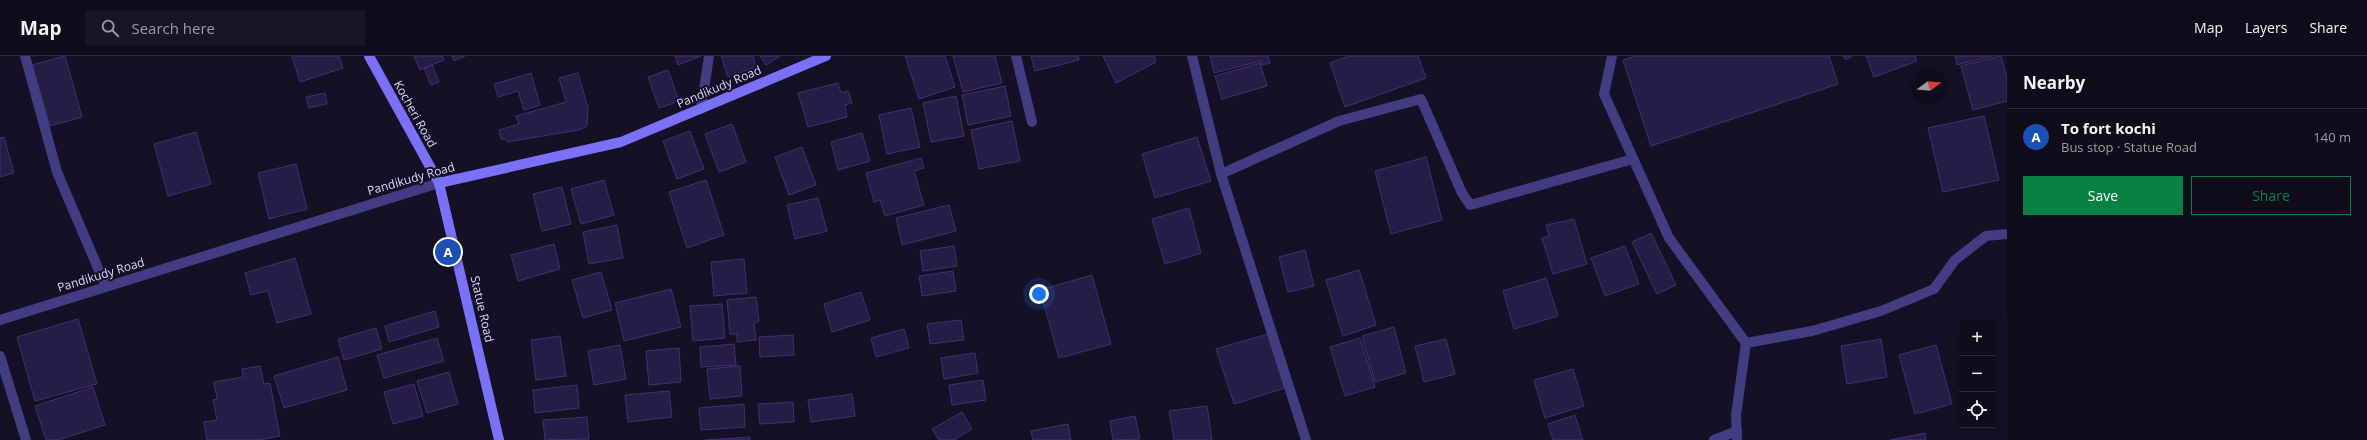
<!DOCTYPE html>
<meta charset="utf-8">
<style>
body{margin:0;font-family:"Open Sans",sans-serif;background:#191525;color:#f1f3f6}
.controls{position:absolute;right:12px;bottom:12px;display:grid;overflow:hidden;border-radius:0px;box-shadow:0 4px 16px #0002}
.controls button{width:36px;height:36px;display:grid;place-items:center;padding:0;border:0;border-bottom:1px solid #302c3b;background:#100c1c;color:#f1f3f6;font:20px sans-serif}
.compass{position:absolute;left:1911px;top:12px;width:36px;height:36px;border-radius:50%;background:#100c1c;box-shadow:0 4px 16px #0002;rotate:74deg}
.you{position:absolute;left:1039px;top:238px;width:14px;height:14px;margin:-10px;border:3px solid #fff;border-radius:50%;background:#1a73e8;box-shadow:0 0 0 6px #1a73e833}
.badge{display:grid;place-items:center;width:26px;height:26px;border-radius:50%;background:#0b8043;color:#fff;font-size:13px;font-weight:700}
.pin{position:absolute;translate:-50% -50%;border:2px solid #fff;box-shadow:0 1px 4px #0006}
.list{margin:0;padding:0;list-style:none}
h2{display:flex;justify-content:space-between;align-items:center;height:52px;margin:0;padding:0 16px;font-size:17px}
h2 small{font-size:13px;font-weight:400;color:#9c9ba3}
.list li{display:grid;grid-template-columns:26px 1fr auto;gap:12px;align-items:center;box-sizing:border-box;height:56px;padding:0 16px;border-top:1px solid #302c3b}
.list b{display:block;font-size:15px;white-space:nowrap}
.list p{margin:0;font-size:13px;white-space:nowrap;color:#9c9ba3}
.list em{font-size:13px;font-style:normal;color:#9c9ba3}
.actions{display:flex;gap:8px;padding:12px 16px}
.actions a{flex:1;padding:9px 0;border:1px solid #0b8043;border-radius:0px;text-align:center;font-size:14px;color:#0b8043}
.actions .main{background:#0b8043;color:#fff}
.icon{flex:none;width:22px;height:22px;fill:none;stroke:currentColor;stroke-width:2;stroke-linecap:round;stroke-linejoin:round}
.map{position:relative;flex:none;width:2007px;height:384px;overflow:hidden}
header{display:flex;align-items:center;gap:24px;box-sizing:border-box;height:56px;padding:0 20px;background:#100c1c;border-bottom:1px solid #302c3b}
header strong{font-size:19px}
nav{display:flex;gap:22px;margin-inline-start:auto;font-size:14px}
.search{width:280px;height:36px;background:#191525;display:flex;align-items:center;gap:10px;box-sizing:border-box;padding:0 14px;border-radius:0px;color:#9c9ba3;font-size:15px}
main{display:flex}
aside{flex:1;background:#100c1c}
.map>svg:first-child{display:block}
</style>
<header>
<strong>Map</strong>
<div class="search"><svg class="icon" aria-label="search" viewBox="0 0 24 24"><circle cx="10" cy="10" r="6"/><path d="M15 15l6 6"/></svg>Search here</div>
<nav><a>Map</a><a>Layers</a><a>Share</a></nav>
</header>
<main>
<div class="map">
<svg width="2007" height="384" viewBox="0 0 2007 384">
<rect width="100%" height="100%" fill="#151026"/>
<path fill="#261d46" stroke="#3f3071" d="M 65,0 L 82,61 L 50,70 L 32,9 Z
M 292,0 L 339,0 L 343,12 L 300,26 Z
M 414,0 L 442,0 L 444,4 L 420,14 Z
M 452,0 L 465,0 L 454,5 Z
M 675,0 L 701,0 L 678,9 Z
M 721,0 L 753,0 L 756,11 L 728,21 Z
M 760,0 L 780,0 L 766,9 Z
M 905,0 L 945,0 L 955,31 L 919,43 Z
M 953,0 L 995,0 L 1002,27 L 963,36 Z
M 1031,0 L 1078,0 L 1079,4 L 1035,15 Z
M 1103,0 L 1154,0 L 1156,6 L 1116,27 Z
M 1210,0 L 1268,0 L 1270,7 L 1262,9 L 1261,5 L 1214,17 Z
M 1349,0 L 1418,0 L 1426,22 L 1345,51 L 1330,7 Z
M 1635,0 L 1829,0 L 1838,28 L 1651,90 L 1623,4 Z
M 1843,0 L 1852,0 L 1846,4 Z
M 1866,0 L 1915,0 L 1917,5 L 1874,21 Z
M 1955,0 L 1993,0 L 1957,9 Z
M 2001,0 L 2007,22 L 2007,45 L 1973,54 L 1961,10 Z
M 1260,7 L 1267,30 L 1222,43 L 1215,20 Z
M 432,9 L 439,26 L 431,29 L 424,12 Z
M 668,14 L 679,45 L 659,52 L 648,21 Z
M 531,17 L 540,49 L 524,54 L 518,35 L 498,41 L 494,28 Z
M 578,17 L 588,52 L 587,70 L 579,74 L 507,86 L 505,83 L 501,83 L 499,74 L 519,68 L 516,60 L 566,46 L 559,22 Z
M 838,27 L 841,37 L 848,35 L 852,47 L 845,49 L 847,61 L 808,71 L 798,37 Z
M 1005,30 L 1011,60 L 968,69 L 962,39 Z
M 325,37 L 327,48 L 309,52 L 306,41 Z
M 956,40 L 964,80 L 931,86 L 923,47 Z
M 911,52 L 920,91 L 887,98 L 879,59 Z
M 1984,60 L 1999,124 L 1943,136 L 1928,72 Z
M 1012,65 L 1020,105 L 979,113 L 971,74 Z
M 732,68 L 746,106 L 719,116 L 705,78 Z
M 690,75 L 704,113 L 677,123 L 663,85 Z
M 196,76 L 211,128 L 168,140 L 154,88 Z
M 862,77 L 870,105 L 838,114 L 831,86 Z
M 4,81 L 14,117 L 0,121 L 0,82 Z
M 1197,81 L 1211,125 L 1155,142 L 1142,98 Z
M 802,91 L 816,129 L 789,139 L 775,101 Z
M 1426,101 L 1442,164 L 1391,178 L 1375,115 Z
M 921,102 L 924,112 L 914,115 L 924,149 L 885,160 L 880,144 L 874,146 L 866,117 Z
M 296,108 L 307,153 L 269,163 L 258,117 Z
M 604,124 L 614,159 L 581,168 L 571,133 Z
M 706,124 L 724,179 L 687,192 L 669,136 Z
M 562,131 L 571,168 L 542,175 L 533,138 Z
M 818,142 L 827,175 L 795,183 L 787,149 Z
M 949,149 L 956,175 L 902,189 L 896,162 Z
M 1189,152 L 1201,197 L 1165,208 L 1152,163 Z
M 1574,163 L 1587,208 L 1553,218 L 1542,182 L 1549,180 L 1546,169 Z
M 617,169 L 623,202 L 589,208 L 583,176 Z
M 1651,177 L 1676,229 L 1657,238 L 1632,186 Z
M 554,188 L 560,213 L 518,225 L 511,199 Z
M 954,190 L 957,210 L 923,215 L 920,195 Z
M 1625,190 L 1639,228 L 1605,240 L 1591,202 Z
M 1305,194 L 1314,230 L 1288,236 L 1279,201 Z
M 295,202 L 311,258 L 277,267 L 268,235 L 251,239 L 245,217 Z
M 744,203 L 747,237 L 714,240 L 711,206 Z
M 1359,214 L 1376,269 L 1343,280 L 1326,224 Z
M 953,215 L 956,235 L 922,240 L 919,220 Z
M 601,216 L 612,254 L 583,262 L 572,224 Z
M 1092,219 L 1111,288 L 1059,302 L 1040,234 Z
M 1546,222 L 1558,260 L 1514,273 L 1503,235 Z
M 671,233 L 681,271 L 624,285 L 615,247 Z
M 861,236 L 870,264 L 832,276 L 824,248 Z
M 756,241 L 759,265 L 754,267 L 756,284 L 737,286 L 737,278 L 730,278 L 727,244 Z
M 722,248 L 725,282 L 693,285 L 690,250 Z
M 435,255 L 439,271 L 389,286 L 385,270 Z
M 78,263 L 97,328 L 35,345 L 17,281 Z
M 961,264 L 964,284 L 930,288 L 927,268 Z
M 1394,271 L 1406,317 L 1375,326 L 1362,280 Z
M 376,272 L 382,293 L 344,304 L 338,283 Z
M 904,273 L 909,292 L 876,301 L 871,282 Z
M 1268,278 L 1285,332 L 1234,348 L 1216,293 Z
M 793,279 L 794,299 L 760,301 L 759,281 Z
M 560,280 L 566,320 L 536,324 L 531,284 Z
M 437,282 L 444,305 L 384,322 L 377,299 Z
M 1360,282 L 1375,331 L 1345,340 L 1330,291 Z
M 1446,283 L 1455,318 L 1424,326 L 1415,290 Z
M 1881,283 L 1887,321 L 1847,328 L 1841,290 Z
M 734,288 L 736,309 L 701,311 L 700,291 Z
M 620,289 L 626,323 L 594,329 L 588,295 Z
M 1936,289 L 1952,348 L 1915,358 L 1899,299 Z
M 679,292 L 681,326 L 649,329 L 646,295 Z
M 975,297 L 978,317 L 944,323 L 941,302 Z
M 338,301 L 347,334 L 284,352 L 274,320 Z
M 260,310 L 264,328 L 270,327 L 280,380 L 258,384 L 207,384 L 204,366 L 217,364 L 213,344 L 217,343 L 214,326 L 243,321 L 242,313 Z
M 740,310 L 742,340 L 710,343 L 707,313 Z
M 1573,313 L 1584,350 L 1545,362 L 1534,324 Z
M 449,316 L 458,348 L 427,357 L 417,325 Z
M 983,324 L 986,344 L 952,349 L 949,329 Z
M 414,328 L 423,360 L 393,368 L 384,336 Z
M 577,329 L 579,352 L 535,357 L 533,334 Z
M 93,331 L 105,369 L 58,384 L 46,384 L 35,350 Z
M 669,335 L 672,361 L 628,366 L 625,339 Z
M 852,338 L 855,360 L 811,366 L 808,344 Z
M 793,346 L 794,366 L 760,368 L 758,348 Z
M 744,348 L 745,371 L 701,374 L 699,352 Z
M 1207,350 L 1212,384 L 1174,384 L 1169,355 Z
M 962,356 L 972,373 L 954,384 L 939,384 L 932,373 Z
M 1575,359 L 1583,384 L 1553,384 L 1548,368 Z
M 1135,360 L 1140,383 L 1113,384 L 1110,365 Z
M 587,361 L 589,383 L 545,384 L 543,364 Z
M 1068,368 L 1071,384 L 1033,384 L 1031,375 Z
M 1925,377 L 1926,384 L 1890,384 Z
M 750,381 L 750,384 L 705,384 Z"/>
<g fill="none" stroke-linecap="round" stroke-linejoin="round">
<path stroke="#423d83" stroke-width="10" d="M 25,0 L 57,116 L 106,231
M 1016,0 L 1032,66
M 1192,0 L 1221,118 L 1306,384
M 1612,0 L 1604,38 L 1669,182 L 1746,287 L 1736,359 L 1737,384
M 701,53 L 709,0
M 1221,118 L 1339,65 L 1421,43 L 1462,137 L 1470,149 L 1633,103
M 0,264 L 439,127
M 1746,287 L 1812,275 L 1881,255 L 1934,233 L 1955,204 L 1986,180 L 2007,178
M 0,300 L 26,384
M 1714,384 L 1737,375"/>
<path stroke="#7972f9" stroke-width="10" d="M 369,0 L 439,127 L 499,384
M 439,127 L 621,86 L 826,0"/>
</g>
<g text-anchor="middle" stroke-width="4" stroke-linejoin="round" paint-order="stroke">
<g font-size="12" fill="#dcd7fd" stroke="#151026">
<text transform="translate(719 31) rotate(-23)" y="4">Pandikudy Road</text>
<text transform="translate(415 58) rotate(61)" y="4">Kocheri Road</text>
<text transform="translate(411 123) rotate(-16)" y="4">Pandikudy Road</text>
<text transform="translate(101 219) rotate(-17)" y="4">Pandikudy Road</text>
<text transform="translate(482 253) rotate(77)" y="4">Statue Road</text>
</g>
</g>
</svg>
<div class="controls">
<button>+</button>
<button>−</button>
<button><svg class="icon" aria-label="locate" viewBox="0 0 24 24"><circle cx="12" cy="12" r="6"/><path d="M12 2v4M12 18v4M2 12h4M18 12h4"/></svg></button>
</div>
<svg class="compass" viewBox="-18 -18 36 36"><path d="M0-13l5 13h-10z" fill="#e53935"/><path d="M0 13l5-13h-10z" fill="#9c9ba3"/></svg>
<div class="you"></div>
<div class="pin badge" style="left:448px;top:196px;background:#1a4fb4">A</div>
</div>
<aside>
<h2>Nearby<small></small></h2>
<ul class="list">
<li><span class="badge" style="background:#1a4fb4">A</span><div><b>To fort kochi</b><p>Bus stop · Statue Road</p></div><em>140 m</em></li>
</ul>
<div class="actions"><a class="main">Save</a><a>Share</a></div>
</aside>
</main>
